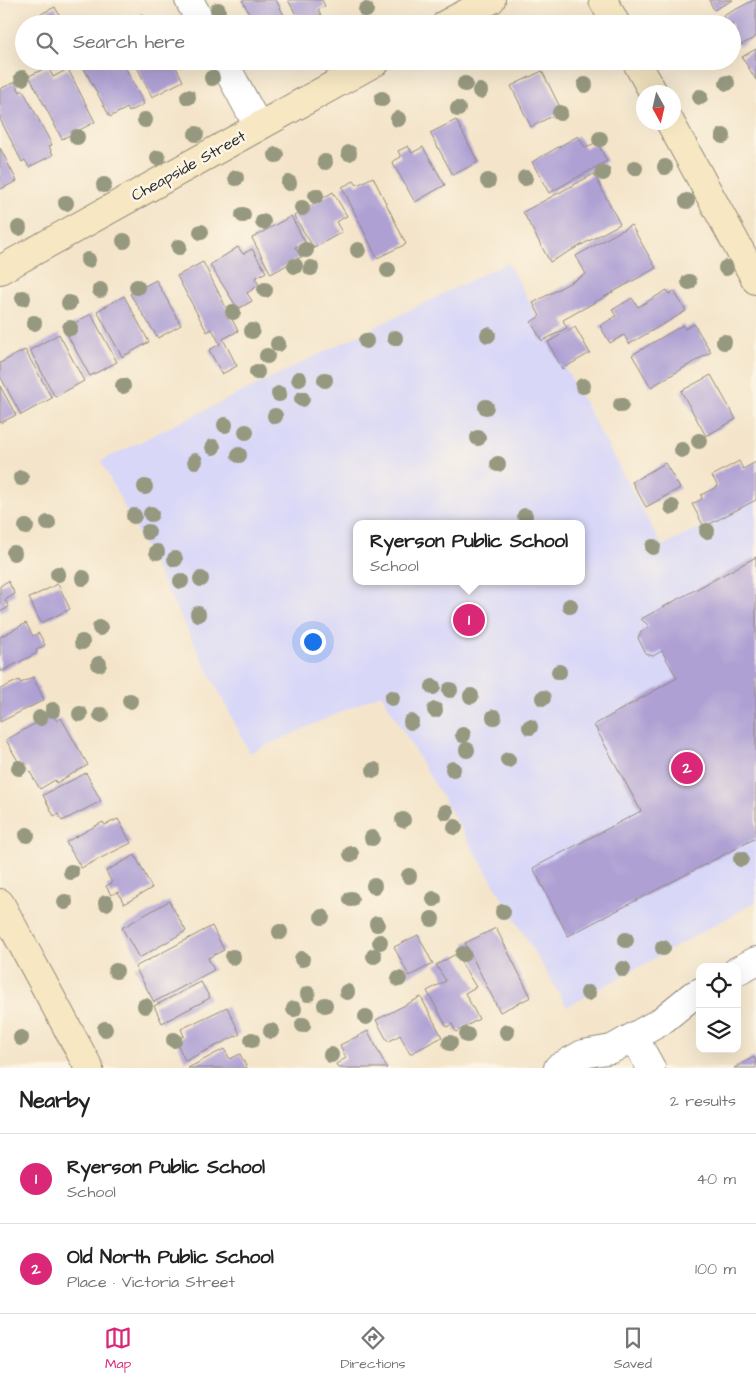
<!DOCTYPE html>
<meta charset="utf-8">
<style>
body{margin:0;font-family:"Architects Daughter",sans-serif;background:#f2f2f2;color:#222}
.controls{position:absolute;right:15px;bottom:15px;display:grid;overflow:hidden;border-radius:10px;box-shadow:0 5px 20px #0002}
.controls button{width:45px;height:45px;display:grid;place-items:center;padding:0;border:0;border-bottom:1px solid #e0e0e0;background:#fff;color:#222;font:25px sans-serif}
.compass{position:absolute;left:636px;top:85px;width:45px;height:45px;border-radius:50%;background:#fff;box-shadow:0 5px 20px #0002;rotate:172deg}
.you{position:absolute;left:312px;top:641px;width:18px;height:18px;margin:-12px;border:4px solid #fff;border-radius:50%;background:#1a73e8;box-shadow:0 0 0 8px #1a73e833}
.badge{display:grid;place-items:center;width:32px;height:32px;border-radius:50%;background:#db2777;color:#fff;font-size:16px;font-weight:700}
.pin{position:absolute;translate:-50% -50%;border:2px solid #fff;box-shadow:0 1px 5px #0006}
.popup{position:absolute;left:353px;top:520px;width:232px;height:65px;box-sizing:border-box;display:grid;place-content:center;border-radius:10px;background:#fff;filter:drop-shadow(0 1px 4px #0005);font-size:16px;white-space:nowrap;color:#767676}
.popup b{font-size:19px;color:#222}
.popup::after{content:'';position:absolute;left:50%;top:100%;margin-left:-10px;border:10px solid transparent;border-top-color:#fff}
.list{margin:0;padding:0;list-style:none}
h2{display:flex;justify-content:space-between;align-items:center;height:65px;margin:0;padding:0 20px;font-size:21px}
h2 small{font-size:16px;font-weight:400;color:#767676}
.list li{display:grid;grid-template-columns:32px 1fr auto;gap:15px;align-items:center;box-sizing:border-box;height:90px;padding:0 20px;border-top:1px solid #e0e0e0}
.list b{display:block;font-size:19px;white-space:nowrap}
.list p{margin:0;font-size:16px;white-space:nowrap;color:#767676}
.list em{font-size:16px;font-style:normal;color:#767676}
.icon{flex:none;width:28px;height:28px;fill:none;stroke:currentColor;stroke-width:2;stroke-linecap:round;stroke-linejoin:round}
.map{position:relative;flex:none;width:756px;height:1068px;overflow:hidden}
.search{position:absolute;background:#fff;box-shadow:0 5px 20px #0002;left:15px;right:15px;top:15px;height:55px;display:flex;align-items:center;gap:12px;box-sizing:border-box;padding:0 18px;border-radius:28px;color:#767676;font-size:19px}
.sheet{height:245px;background:#fff}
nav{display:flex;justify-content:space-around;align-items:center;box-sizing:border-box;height:70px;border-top:1px solid #e0e0e0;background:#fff;font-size:14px;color:#767676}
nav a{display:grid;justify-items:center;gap:2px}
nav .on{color:#db2777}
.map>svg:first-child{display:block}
</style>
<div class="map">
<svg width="756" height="1068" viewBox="0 0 756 1068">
<rect width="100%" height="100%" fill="#fcf5e5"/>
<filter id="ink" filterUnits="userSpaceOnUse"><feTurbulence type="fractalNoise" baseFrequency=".02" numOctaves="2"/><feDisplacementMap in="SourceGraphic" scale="10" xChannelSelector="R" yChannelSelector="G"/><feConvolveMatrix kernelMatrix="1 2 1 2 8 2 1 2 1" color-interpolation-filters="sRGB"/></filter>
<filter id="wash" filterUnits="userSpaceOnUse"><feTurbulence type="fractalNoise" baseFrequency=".0096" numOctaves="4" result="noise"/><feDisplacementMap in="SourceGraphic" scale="20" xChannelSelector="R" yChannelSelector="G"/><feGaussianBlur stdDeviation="1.12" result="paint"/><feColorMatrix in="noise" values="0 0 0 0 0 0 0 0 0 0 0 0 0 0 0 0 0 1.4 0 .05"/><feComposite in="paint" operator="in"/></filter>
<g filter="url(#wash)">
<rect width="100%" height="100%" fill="#f4e5ca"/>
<path fill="#d8d7f8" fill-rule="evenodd" d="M 508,262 L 662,546 L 756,501 L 756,902 L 567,1007 L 381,694 L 250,753 L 101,461 ZM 356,524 L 582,524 L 582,581 L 356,581 Z"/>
<g id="blocks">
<path fill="#afa0d4" d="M 242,0 L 276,0 L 287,21 L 282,24 L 255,24 Z
M 288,0 L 322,0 L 325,6 L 318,10 L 322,17 L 311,22 L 307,16 L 299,20 Z
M 709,0 L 733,0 L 714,10 Z
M 754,0 L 756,0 L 756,37 L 739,46 L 732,34 L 732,24 L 727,24 L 723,16 Z
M 55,7 L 64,24 L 44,24 L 39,15 Z
M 142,14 L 147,24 L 123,24 Z
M 756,49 L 756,80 L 742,57 Z
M 80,61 L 122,61 L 144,104 L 129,112 L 127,108 L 110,117 Z
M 134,61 L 173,61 L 183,81 L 152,97 Z
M 48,67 L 53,77 L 68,69 L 95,122 L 62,139 L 29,76 Z
M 542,71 L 562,111 L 531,127 L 511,86 Z
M 15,82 L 20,92 L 23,90 L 52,145 L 49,146 L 53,155 L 29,167 L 25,160 L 22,162 L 0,119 L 0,89 Z
M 456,120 L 478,162 L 453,175 L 430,133 Z
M 578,136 L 585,148 L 597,142 L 607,161 L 549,193 L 532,162 Z
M 408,146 L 412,153 L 423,147 L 445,185 L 415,202 L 392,162 L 401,157 L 398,151 Z
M 0,148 L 17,181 L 1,189 L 0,188 Z
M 594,174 L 620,224 L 550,262 L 523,212 Z
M 373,177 L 406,244 L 377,258 L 342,187 L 354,181 L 357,185 Z
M 333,192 L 347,216 L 336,222 L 342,232 L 314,248 L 294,216 Z
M 291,216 L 305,242 L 295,247 L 301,257 L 271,274 L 252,238 Z
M 631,225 L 656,268 L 563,320 L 567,328 L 542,341 L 531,322 L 540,316 L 533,303 L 586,274 L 576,256 Z
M 238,247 L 243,254 L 252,249 L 266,272 L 255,278 L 259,285 L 247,293 L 252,301 L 238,309 L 210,265 Z
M 203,262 L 238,331 L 223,339 L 237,366 L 222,374 L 209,350 L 220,344 L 212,329 L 207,332 L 177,276 Z
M 156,280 L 181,325 L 158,338 L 130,294 Z
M 667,290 L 669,294 L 674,291 L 686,311 L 629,344 L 624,335 L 610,343 L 600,326 L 616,316 L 612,310 L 632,298 L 638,307 Z
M 124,296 L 149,342 L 122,357 L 97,311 Z
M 91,314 L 117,362 L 90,376 L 64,329 Z
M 694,324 L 711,352 L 651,387 L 632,355 L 683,325 L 685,329 Z
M 575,327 L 590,353 L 562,369 L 548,342 Z
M 59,334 L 84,381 L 55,397 L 30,350 Z
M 25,350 L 52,398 L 21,415 L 0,376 L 0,363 Z
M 711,375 L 736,419 L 706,436 L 681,391 Z
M 0,386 L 16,415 L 0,423 Z
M 739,461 L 743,469 L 756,462 L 756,500 L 704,527 L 692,504 L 702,499 L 701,495 L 718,486 L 712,476 Z
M 665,463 L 680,488 L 646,507 L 632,482 Z
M 756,557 L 756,838 L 568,936 L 533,868 L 641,811 L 594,725 L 677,678 L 662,651 L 653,656 L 646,654 L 638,638 L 641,632 L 649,626 L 641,619 Z
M 8,581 L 15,594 L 5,600 L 9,607 L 0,612 L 0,586 Z
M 58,584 L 70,609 L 41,623 L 29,598 Z
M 26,623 L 33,636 L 39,633 L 45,645 L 36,650 L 37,653 L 0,672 L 0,637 Z
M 33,677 L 44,700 L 0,722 L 0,689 L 19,680 L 21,683 Z
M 52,714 L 57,721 L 61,718 L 88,765 L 56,783 L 55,780 L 40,789 L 27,767 L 23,770 L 6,740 Z
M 86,773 L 101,801 L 62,821 L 58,814 L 54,816 L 43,795 Z
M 118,819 L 131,843 L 81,868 L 66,842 L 103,822 L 105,825 Z
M 135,855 L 152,888 L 124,904 L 118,892 L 111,895 L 106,886 L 112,883 L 106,871 Z
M 169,901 L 186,931 L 139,958 L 122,928 Z
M 212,926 L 224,950 L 208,958 L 214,970 L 154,1002 L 135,967 Z
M 496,928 L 531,997 L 500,1012 L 465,943 Z
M 418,935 L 433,964 L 409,976 L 394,947 Z
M 456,954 L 476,987 L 465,993 L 479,1019 L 456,1032 L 452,1024 L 447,1027 L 427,991 L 446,981 L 436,965 Z
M 201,982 L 210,998 L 162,1023 L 154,1006 Z
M 421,997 L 442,1037 L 410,1054 L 400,1035 L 388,1042 L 376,1020 Z
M 227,1007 L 240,1034 L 185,1061 L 176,1040 L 184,1036 L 181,1029 Z
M 368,1031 L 387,1068 L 338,1068 L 336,1064 L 346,1058 L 340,1045 Z
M 224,1049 L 230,1059 L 240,1054 L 247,1068 L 188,1068 Z
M 754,1057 L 756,1061 L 756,1068 L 734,1068 Z"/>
</g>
</g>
<g filter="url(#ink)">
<use href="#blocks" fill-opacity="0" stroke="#90887a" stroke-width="1"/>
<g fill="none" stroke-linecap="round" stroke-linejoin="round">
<defs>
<path id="street" d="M 189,0 L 202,24
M 223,61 L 258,126
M 737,971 L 756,961
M 634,1037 L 651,1068
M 558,1068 L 583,1054 L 612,1049 L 660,1022 L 692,996 L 700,992"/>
<path id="secondary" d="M 603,0 L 616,24
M 446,24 L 491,0
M 636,61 L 653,92
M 670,122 L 756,280
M 0,270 L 377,61
M 0,903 L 89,1068"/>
</defs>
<use href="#street" stroke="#90887a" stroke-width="30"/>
<use href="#secondary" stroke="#90887a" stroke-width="30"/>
<use href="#street" stroke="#fff" stroke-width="28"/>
<use href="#secondary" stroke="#f7e8c3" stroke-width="28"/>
</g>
<g fill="#96997f">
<circle cx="218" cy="10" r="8"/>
<circle cx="366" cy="10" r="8"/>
<circle cx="22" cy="78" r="8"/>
<circle cx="212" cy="78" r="8"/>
<circle cx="727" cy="83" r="8"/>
<circle cx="465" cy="84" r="8"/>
<circle cx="585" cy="85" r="8"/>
<circle cx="480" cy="91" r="8"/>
<circle cx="188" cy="97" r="8"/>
<circle cx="700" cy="97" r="8"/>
<circle cx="382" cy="99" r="8"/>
<circle cx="458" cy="109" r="8"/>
<circle cx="560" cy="113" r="8"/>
<circle cx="398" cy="119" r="8"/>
<circle cx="145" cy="120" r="8"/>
<circle cx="196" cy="134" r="8"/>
<circle cx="723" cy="136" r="8"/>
<circle cx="77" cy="137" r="8"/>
<circle cx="600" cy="139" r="8"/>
<circle cx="349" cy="153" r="8"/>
<circle cx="276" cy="155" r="8"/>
<circle cx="158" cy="158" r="8"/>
<circle cx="325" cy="162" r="8"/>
<circle cx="665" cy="167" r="8"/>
<circle cx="635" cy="168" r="8"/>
<circle cx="603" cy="173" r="8"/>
<circle cx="236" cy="178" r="8"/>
<circle cx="525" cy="178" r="8"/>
<circle cx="488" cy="181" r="8"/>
<circle cx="289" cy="183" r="8"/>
<circle cx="104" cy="185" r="8"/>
<circle cx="316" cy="196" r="8"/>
<circle cx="687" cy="201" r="8"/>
<circle cx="66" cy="203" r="8"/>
<circle cx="302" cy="208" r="8"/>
<circle cx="243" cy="215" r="8"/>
<circle cx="263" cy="222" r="8"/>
<circle cx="19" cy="228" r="8"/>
<circle cx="201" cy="232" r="8"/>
<circle cx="124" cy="241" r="8"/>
<circle cx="179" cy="247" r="8"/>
<circle cx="306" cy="250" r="8"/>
<circle cx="358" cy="250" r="8"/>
<circle cx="88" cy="260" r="8"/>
<circle cx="295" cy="266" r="8"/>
<circle cx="311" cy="268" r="8"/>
<circle cx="726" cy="268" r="8"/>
<circle cx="388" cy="270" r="8"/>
<circle cx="689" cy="282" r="8"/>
<circle cx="137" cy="287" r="8"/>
<circle cx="100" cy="290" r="8"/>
<circle cx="265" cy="290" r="8"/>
<circle cx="23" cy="298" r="8"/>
<circle cx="69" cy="303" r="8"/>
<circle cx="233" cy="312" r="8"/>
<circle cx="34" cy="323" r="8"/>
<circle cx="70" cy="328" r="8"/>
<circle cx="252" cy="331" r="8"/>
<circle cx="488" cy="335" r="8"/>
<circle cx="395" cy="338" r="8"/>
<circle cx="366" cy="341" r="8"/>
<circle cx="724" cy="342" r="8"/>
<circle cx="278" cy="344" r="8"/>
<circle cx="267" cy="356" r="8"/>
<circle cx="257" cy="372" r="8"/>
<circle cx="299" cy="379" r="8"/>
<circle cx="325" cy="380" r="8"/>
<circle cx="123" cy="386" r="8"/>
<circle cx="583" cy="386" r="8"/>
<circle cx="279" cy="394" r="8"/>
<circle cx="302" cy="399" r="8"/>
<circle cx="621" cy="405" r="8"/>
<circle cx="486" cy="407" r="8"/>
<circle cx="275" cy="416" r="8"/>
<circle cx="225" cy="425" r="8"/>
<circle cx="246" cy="432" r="8"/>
<circle cx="478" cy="438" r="8"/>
<circle cx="699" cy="441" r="8"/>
<circle cx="213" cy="447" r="8"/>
<circle cx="682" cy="450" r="8"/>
<circle cx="239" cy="455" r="8"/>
<circle cx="195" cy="461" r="8"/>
<circle cx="498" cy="464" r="8"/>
<circle cx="21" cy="478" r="8"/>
<circle cx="145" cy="487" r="8"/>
<circle cx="672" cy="507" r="8"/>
<circle cx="151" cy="514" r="8"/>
<circle cx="134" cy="516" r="8"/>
<circle cx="525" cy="516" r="8"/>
<circle cx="48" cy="523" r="8"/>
<circle cx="26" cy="527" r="8"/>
<circle cx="707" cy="531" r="8"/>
<circle cx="148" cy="532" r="8"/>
<circle cx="653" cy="547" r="8"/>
<circle cx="157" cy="552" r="8"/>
<circle cx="14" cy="553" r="8"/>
<circle cx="175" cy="559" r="8"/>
<circle cx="58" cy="574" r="8"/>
<circle cx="83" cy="578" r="8"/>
<circle cx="201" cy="579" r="8"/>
<circle cx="181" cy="581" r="8"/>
<circle cx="570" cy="606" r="8"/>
<circle cx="198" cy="614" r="8"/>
<circle cx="100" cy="628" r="8"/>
<circle cx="82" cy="642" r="8"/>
<circle cx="99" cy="664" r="8"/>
<circle cx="559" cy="672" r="8"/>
<circle cx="433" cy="687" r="8"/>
<circle cx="450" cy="690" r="8"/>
<circle cx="471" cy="696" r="8"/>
<circle cx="392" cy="698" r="8"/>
<circle cx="543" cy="698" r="8"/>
<circle cx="130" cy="701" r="8"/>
<circle cx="53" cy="710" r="8"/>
<circle cx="435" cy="710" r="8"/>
<circle cx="80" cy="714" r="8"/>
<circle cx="101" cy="715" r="8"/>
<circle cx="494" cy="717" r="8"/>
<circle cx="40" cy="718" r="8"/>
<circle cx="411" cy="722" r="8"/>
<circle cx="530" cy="727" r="8"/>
<circle cx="463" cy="735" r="8"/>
<circle cx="467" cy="750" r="8"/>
<circle cx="508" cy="760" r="8"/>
<circle cx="19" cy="768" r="8"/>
<circle cx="453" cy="769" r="8"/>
<circle cx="374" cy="770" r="8"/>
<circle cx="446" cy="812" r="8"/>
<circle cx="403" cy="820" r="8"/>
<circle cx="455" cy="827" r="8"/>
<circle cx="27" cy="835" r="8"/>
<circle cx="372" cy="838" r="8"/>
<circle cx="351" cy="854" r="8"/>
<circle cx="741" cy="859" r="8"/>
<circle cx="71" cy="872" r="8"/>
<circle cx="409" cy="876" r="8"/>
<circle cx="374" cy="886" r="8"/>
<circle cx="351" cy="899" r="8"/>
<circle cx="434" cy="899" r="8"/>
<circle cx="65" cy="902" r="8"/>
<circle cx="106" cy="903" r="8"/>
<circle cx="503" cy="912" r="8"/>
<circle cx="322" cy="917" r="8"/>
<circle cx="432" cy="919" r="8"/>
<circle cx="377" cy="924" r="8"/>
<circle cx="280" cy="932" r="8"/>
<circle cx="626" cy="940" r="8"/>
<circle cx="380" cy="942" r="8"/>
<circle cx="663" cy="948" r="8"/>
<circle cx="463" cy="954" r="8"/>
<circle cx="374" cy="956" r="8"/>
<circle cx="233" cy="957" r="8"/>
<circle cx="302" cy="959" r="8"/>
<circle cx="623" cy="969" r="8"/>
<circle cx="116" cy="971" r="8"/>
<circle cx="399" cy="979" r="8"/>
<circle cx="347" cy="992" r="8"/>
<circle cx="588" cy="993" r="8"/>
<circle cx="308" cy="994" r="8"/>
<circle cx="325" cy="1005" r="8"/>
<circle cx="145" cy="1006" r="8"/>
<circle cx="294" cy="1009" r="8"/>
<circle cx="366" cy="1017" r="8"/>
<circle cx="303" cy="1025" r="8"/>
<circle cx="105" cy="1029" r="8"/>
<circle cx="271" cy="1031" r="8"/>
<circle cx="507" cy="1032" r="8"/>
<circle cx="467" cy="1035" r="8"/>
<circle cx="21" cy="1038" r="8"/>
<circle cx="174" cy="1040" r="8"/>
<circle cx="252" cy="1040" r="8"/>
<circle cx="450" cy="1043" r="8"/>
<circle cx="331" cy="1055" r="8"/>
</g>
</g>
<g text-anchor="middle" stroke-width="5" stroke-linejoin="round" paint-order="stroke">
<g font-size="16" fill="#2b2b2b" stroke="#fcf5e5">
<text transform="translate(188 165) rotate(-29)" y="6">Cheapside Street</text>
</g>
</g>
</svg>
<div class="controls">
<button><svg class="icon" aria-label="locate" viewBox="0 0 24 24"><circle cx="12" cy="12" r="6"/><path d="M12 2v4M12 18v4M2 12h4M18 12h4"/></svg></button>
<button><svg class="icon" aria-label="layers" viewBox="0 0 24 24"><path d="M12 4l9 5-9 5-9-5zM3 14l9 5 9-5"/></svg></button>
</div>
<svg class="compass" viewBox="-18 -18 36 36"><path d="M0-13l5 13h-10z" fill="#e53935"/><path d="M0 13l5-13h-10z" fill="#767676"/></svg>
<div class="you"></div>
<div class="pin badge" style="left:469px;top:620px">1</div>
<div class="popup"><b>Ryerson Public School</b>School</div>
<div class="pin badge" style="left:687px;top:768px">2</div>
<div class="search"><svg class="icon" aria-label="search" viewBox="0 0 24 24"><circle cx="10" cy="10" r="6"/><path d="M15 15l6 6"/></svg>Search here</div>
</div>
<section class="sheet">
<h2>Nearby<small>2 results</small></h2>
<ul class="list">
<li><span class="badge">1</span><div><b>Ryerson Public School</b><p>School</p></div><em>40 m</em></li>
<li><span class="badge">2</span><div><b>Old North Public School</b><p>Place · Victoria Street</p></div><em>100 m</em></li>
</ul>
</section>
<nav>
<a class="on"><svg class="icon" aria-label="map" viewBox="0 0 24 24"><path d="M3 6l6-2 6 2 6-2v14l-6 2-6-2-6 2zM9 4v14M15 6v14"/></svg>Map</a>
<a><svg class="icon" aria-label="directions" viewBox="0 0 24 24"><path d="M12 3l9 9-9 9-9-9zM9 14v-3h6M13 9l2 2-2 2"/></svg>Directions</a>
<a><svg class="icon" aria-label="saved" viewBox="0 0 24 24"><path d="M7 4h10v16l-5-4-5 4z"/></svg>Saved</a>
</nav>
